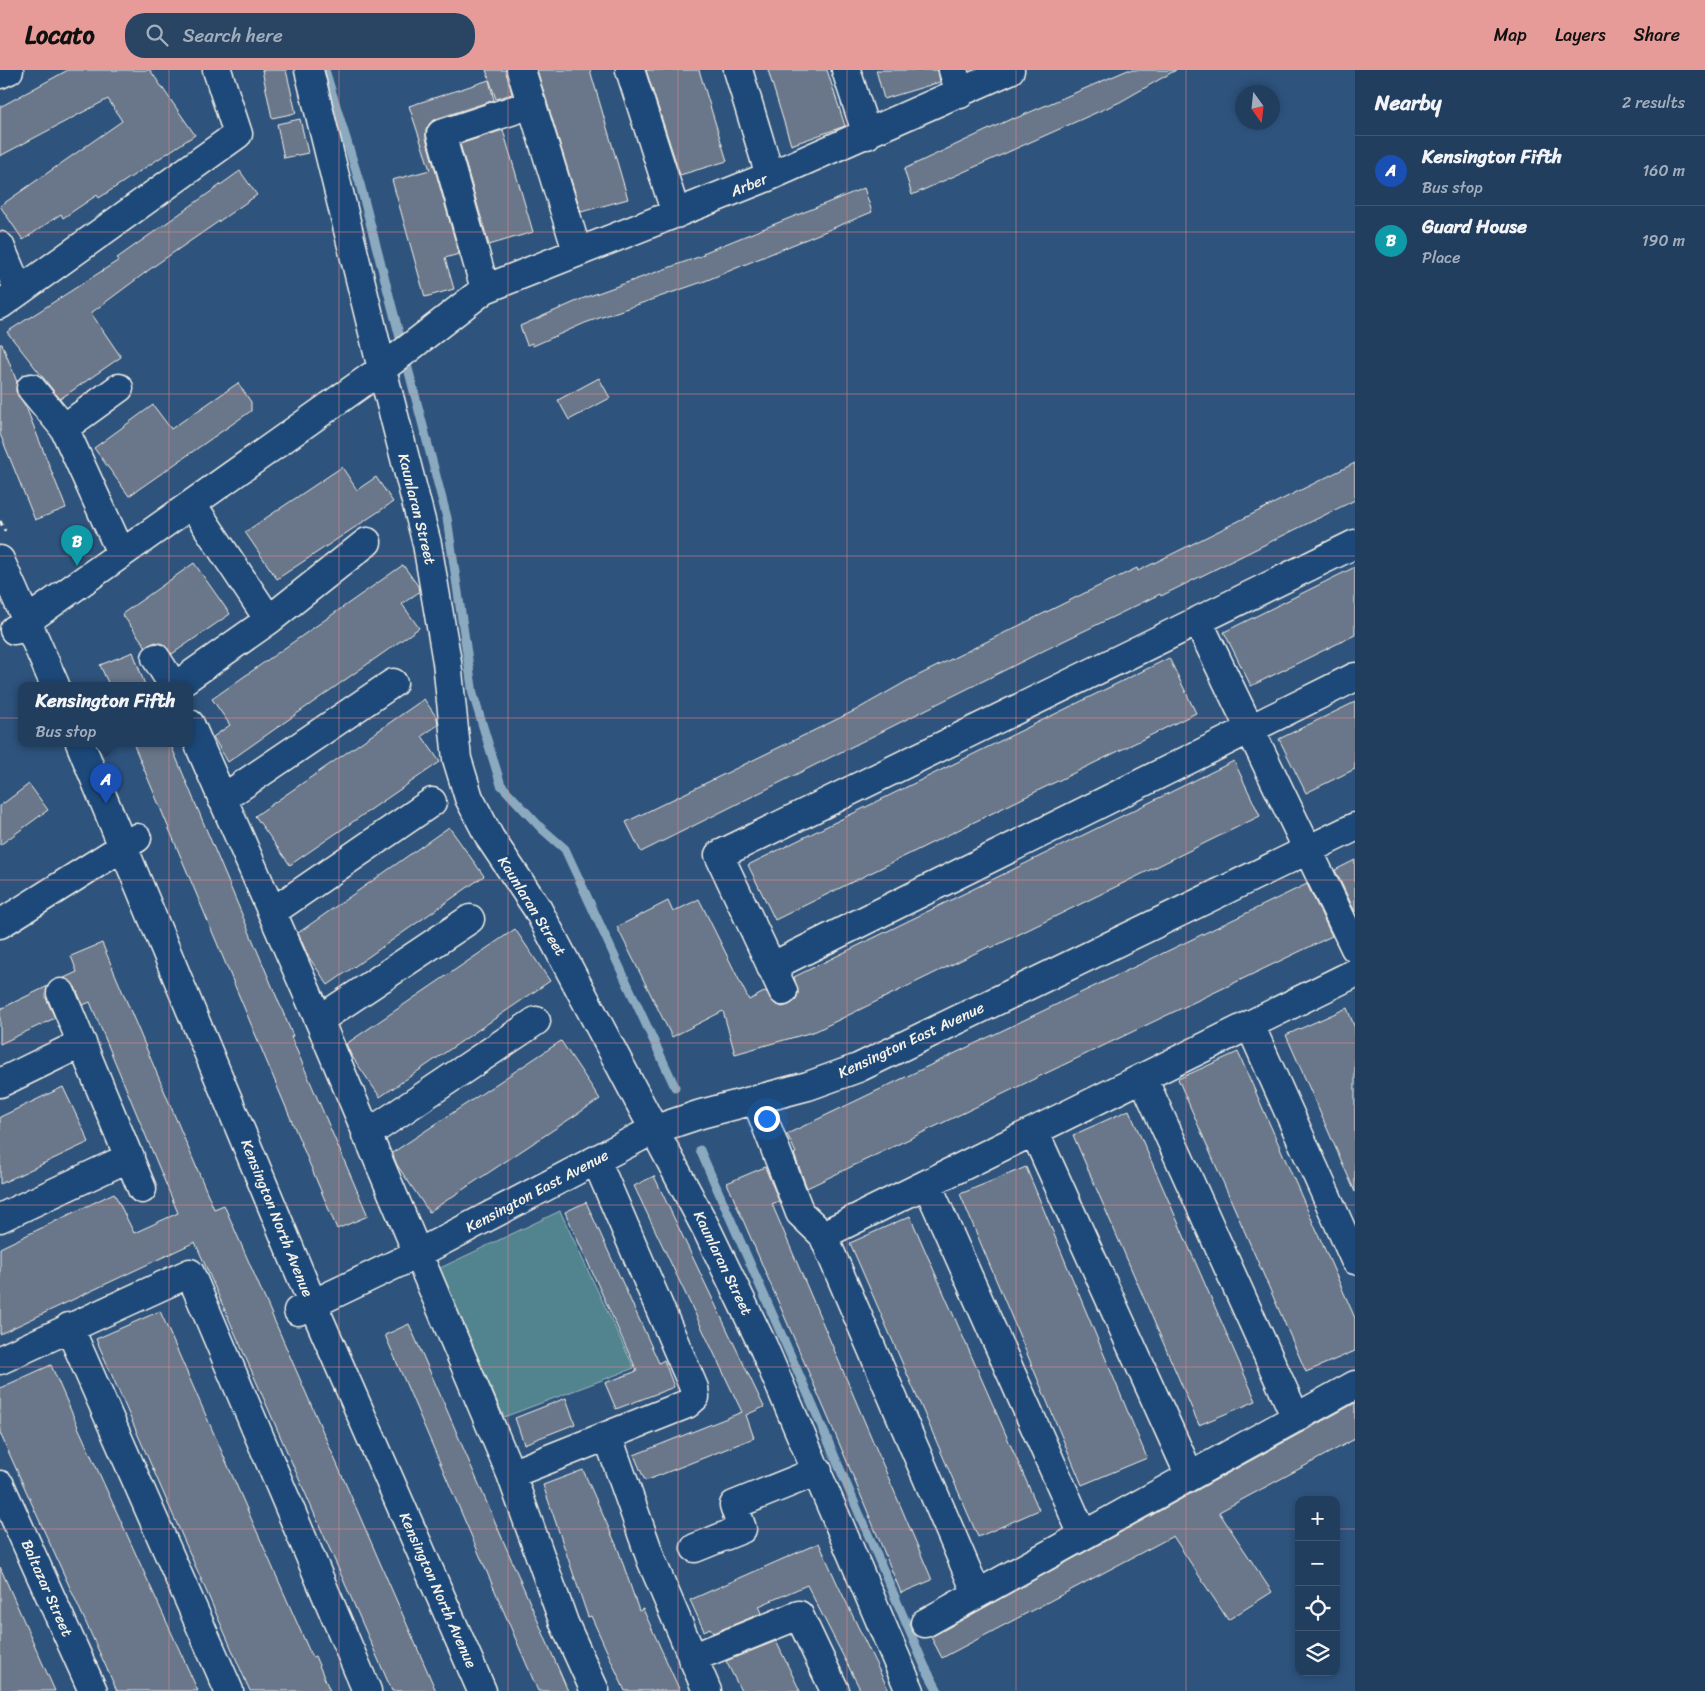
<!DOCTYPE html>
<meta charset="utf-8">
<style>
body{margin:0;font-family:Sriracha,sans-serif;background:#2a4564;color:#f1f3f6}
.controls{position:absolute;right:15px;bottom:15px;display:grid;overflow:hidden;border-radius:10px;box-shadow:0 2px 8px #0003}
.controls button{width:45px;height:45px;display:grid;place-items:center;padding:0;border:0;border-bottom:1px solid #3f5773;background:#223e5e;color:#f1f3f6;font:25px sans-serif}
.compass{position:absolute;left:1235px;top:15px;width:45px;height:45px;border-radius:50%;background:#223e5e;box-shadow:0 2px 8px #0003;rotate:165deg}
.you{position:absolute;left:766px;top:1048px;width:18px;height:18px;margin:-12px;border:4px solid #fff;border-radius:50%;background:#1a73e8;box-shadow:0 0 0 8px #1a73e833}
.badge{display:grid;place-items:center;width:32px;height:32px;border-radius:50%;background:#e69b98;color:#fff;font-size:16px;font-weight:700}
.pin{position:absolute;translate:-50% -41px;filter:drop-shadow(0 1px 2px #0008)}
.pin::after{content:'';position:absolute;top:26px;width:18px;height:15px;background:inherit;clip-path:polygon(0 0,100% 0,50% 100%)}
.popup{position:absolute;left:18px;top:612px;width:175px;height:65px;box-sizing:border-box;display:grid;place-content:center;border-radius:10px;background:#223e5e;filter:drop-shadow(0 1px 4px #0005);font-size:16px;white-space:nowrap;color:#a2aebc}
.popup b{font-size:19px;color:#f1f3f6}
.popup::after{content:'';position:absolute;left:50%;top:100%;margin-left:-10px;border:10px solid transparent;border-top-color:#223e5e}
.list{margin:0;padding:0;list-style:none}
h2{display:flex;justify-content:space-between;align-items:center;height:65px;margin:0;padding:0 20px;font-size:21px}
h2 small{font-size:16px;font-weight:400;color:#a2aebc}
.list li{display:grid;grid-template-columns:32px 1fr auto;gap:15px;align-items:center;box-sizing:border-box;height:70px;padding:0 20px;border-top:1px solid #3f5773}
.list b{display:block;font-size:19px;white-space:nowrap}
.list p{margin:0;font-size:16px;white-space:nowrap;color:#a2aebc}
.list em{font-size:16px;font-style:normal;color:#a2aebc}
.icon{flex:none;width:28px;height:28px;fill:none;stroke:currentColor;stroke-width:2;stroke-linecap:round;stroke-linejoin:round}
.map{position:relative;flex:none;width:1355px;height:1621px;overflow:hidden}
header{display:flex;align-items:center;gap:30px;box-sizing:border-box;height:70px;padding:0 25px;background:#e69b98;color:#111}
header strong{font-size:24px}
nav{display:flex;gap:28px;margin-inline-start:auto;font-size:18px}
.search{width:350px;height:45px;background:#2a4564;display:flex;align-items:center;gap:12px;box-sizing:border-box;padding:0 18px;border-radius:20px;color:#a2aebc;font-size:19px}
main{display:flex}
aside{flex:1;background:#223e5e}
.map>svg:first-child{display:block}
</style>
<header>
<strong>Locato</strong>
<div class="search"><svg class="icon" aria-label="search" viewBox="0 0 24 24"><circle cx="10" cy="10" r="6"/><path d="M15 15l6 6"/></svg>Search here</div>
<nav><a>Map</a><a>Layers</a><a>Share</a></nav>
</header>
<main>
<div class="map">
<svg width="1355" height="1621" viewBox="0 0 1355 1621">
<rect width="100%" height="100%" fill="#2e537d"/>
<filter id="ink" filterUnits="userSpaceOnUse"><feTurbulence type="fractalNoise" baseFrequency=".02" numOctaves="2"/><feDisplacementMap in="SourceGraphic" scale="10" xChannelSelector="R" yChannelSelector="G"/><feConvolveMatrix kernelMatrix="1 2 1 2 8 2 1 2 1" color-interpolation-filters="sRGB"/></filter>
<g filter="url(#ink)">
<path fill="#51848f" stroke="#a2babc" d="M 560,1141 L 634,1298 L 504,1347 L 438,1199 Z"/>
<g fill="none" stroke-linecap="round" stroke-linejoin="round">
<path stroke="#8caabf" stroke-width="9" d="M 325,0 L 360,114 L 447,448 L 473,624 L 501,715 L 541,758 L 565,779 L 675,1017
M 700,1080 L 813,1336 L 925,1597 L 938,1621"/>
</g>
<path fill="#6b778a" stroke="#f4f1e8" d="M 68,0 L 150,0 L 195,65 L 99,128 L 97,125 L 63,148 L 61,144 L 23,170 L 0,136 L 122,51 L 108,29 L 0,86 L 0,37 Z
M 262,0 L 286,0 L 296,43 L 272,48 Z
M 486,0 L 506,0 L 512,24 L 496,29 Z
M 537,0 L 590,0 L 628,129 L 581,142 Z
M 646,0 L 699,0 L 727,91 L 680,105 Z
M 768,0 L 827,0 L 845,56 L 791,75 Z
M 876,0 L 938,0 L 940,12 L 884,29 Z
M 1128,0 L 1176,0 L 1120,32 L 912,125 L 904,99 L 1013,48 L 1014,49 Z
M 489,10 L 494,30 L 436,49 L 430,53 L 426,60 L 426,68 L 459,184 L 445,188 L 454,219 L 425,227 L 392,110 L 430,100 L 409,36 Z
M 300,49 L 308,83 L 284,88 L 277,54 Z
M 503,60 L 533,162 L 489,175 L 460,74 Z
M 240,101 L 257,125 L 157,194 L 91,243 L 121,287 L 60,329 L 7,262 L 119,190 L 117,188 Z
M 864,118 L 872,142 L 705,211 L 585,253 L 533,276 L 532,273 L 527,275 L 520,256 L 584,228 L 704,185 L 703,183 Z
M 0,274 L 2,274 L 17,312 L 16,321 L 26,337 L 66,438 L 35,450 L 0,364 Z
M 599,308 L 610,328 L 569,350 L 558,330 Z
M 238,313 L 251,332 L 251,341 L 129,426 L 94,378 L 153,335 L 171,359 Z
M 1355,393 L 1355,430 L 1161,526 L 1160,524 L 1047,579 L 641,782 L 626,752 L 856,640 L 907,611 L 1099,516 L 1137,498 L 1138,501 Z
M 342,397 L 357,420 L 376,407 L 393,432 L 277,509 L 245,462 Z
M 194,493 L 230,544 L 172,584 L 163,574 L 155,572 L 146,577 L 122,544 Z
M 403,495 L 418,516 L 419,522 L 402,534 L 419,558 L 228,692 L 213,667 L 230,655 L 212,629 Z
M 1355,497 L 1355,565 L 1251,616 L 1224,562 Z
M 133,582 L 145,615 L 109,615 L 100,595 Z
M 1169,588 L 1196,643 L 775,850 L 748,795 Z
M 424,629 L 437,648 L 438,655 L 422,666 L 440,692 L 290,795 L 255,746 Z
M 1355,632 L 1355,699 L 1306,723 L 1279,669 Z
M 133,673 L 170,673 L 293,966 L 291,967 L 368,1146 L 337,1159 Z
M 1234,691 L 1260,746 L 991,878 L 990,876 L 816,961 L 735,984 L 723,941 L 672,967 L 617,857 L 668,831 L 673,842 L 699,829 L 749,930 L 766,921 L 775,934 L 782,937 L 789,935 L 796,930 L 798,923 L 794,907 Z
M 29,714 L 48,740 L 0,775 L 0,736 Z
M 449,757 L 484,806 L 328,915 L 308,886 L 298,863 Z
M 1355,790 L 1355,842 L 1335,800 Z
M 1307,814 L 1332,866 L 807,1118 L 794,1084 L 796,1083 L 787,1064 Z
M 515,859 L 550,911 L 380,1027 L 351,985 L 346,974 Z
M 102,873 L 214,1139 L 224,1135 L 436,1621 L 392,1621 L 195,1172 L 0,1264 L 0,1178 L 114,1123 L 134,1163 L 178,1143 L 90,932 L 83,935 L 75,917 L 64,908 L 77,902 L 71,886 Z
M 48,916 L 46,928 L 55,948 L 0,974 L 0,939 Z
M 1347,938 L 1355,958 L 1355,1122 L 1286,965 Z
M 561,971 L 600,1029 L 429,1142 L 397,1095 L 392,1083 Z
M 1238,982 L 1355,1248 L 1355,1281 L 1306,1302 L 1178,1009 Z
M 63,1017 L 89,1072 L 0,1114 L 0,1047 Z
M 1129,1040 L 1256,1331 L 1199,1355 L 1073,1065 Z
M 765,1097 L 779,1131 L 772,1134 L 932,1510 L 901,1523 L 845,1387 L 727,1113 Z
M 1026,1097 L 1147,1388 L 1082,1415 L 960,1124 Z
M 654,1106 L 764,1337 L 746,1345 L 754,1368 L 645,1411 L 634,1385 L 742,1342 L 634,1116 Z
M 586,1132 L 659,1293 L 664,1290 L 674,1317 L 616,1339 L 605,1313 L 637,1301 L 565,1142 Z
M 910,1146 L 1039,1440 L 978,1467 L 850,1173 Z
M 160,1241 L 312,1587 L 315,1586 L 330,1621 L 250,1621 L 96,1269 Z
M 409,1254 L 446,1338 L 568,1621 L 538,1621 L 385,1265 Z
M 51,1295 L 79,1359 L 198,1621 L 117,1621 L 40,1452 L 0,1363 L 0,1318 Z
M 566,1328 L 575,1354 L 524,1374 L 515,1348 Z
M 1355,1333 L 1355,1369 L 1219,1442 L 1272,1522 L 1228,1550 L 1173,1466 L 942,1588 L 931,1567 Z
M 583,1400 L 618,1479 L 639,1541 L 643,1539 L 680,1621 L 625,1621 L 591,1546 L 588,1547 L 543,1415 Z
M 819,1473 L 837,1513 L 889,1621 L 861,1621 L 807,1515 L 759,1536 L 762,1543 L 713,1563 L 710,1558 L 704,1561 L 690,1530 Z
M 0,1497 L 38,1583 L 55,1621 L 0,1621 Z
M 776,1571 L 800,1621 L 741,1621 L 726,1591 Z"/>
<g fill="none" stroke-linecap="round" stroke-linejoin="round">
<defs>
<path id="minor" d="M 309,0 L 382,299 L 427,474 L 447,592 L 457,689 L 469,728 L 490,768 L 537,838 L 706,1158 L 763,1276 L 910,1621
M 521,0 L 577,181
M 630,0 L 676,144
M 738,0 L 770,106
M 846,0 L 867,65
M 953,0 L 960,24
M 0,4 L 9,0
M 0,176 L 19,221
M 485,219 L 441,64 L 532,34
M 0,235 L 238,64 L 217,0
M 31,318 L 64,358 L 121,483
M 64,358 L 119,318
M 192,434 L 269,550
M 0,490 L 55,615
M 1198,551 L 1355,878
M 14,560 L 382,299 L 485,219 L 770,106 L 1010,0
M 156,588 L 173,615
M 177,615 L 269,550 L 367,472
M 190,654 L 319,950 L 511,1404 L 564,1553 L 595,1621
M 80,673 L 313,1235 L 482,1621
M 222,729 L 393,613
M 272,842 L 432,732
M 0,854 L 137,768
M 771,897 L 1355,607
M 783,921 L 719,785 L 1355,474
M 61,923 L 142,1119
M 319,950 L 470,849
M 1250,955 L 1355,1190
M 1143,1008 L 1296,1348
M 0,1013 L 82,973
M 756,1029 L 800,1143 L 823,1165 L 977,1524
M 1034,1061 L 1190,1406
M 366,1065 L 536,951
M 927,1114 L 1083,1465
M 0,1148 L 130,1087
M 823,1165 L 1355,903
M 298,1241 L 417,1184 L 653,1060 L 701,1044 L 808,1016 L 858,998 L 1355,757
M 69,1257 L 229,1621
M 0,1290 L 190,1203 L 367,1621
M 608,1367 L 652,1492 L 707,1621
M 511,1404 L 687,1334 L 695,1327 L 694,1318 L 596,1090
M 0,1415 L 93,1621
M 695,1478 L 742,1459 L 734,1435 L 818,1401
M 925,1553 L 1355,1315
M 692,1588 L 799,1545 L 835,1621"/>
</defs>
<use href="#minor" stroke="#f4f1e8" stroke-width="31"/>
<path stroke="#f4f1e8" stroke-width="3" stroke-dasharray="5 4" stroke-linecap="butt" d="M 0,451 L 5,461"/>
<use href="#minor" stroke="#1f4a7a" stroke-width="28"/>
</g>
</g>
<path fill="none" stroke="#e58c88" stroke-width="1" stroke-opacity="0.55" d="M 169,0 L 169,1621M 339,0 L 339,1621M 508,0 L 508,1621M 678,0 L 678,1621M 847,0 L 847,1621M 1016,0 L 1016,1621M 1186,0 L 1186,1621M 0,162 L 1355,162M 0,324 L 1355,324M 0,486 L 1355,486M 0,648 L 1355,648M 0,810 L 1355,810M 0,973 L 1355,973M 0,1135 L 1355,1135M 0,1297 L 1355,1297M 0,1459 L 1299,1459M 1336,1459 L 1355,1459"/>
<g text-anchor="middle" stroke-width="4" stroke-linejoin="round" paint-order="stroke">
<g font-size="15" fill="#f4f1e8" stroke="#1f4a7a">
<text transform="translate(749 115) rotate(-22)" y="5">Arber</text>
<text transform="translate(417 439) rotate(76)" y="5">Kaunlaran Street</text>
<text transform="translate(532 836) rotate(58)" y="5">Kaunlaran Street</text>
<text transform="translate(911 970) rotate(-25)" y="5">Kensington East Avenue</text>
<text transform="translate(537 1121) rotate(-28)" y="5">Kensington East Avenue</text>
<text transform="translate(277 1148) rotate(68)" y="5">Kensington North Avenue</text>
<text transform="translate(723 1193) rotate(64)" y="5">Kaunlaran Street</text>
<text transform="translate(47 1518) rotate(66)" y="5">Baltazar Street</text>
<text transform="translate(438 1520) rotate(66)" y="5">Kensington North Avenue</text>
</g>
</g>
</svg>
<div class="controls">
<button>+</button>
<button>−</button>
<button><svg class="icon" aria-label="locate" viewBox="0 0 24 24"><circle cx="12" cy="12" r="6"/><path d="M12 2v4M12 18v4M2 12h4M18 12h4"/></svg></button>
<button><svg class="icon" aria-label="layers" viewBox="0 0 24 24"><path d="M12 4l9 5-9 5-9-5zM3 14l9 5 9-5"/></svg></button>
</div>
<svg class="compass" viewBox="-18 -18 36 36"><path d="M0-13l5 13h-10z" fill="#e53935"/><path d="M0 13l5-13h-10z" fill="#a2aebc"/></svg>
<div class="you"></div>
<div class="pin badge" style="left:106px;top:734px;background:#1a4fb4">A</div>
<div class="popup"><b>Kensington Fifth</b>Bus stop</div>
<div class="pin badge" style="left:77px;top:496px;background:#0f9aa8">B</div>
</div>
<aside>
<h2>Nearby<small>2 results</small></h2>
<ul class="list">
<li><span class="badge" style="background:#1a4fb4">A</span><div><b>Kensington Fifth</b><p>Bus stop</p></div><em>160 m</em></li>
<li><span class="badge" style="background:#0f9aa8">B</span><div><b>Guard House</b><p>Place</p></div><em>190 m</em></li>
</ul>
</aside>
</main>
